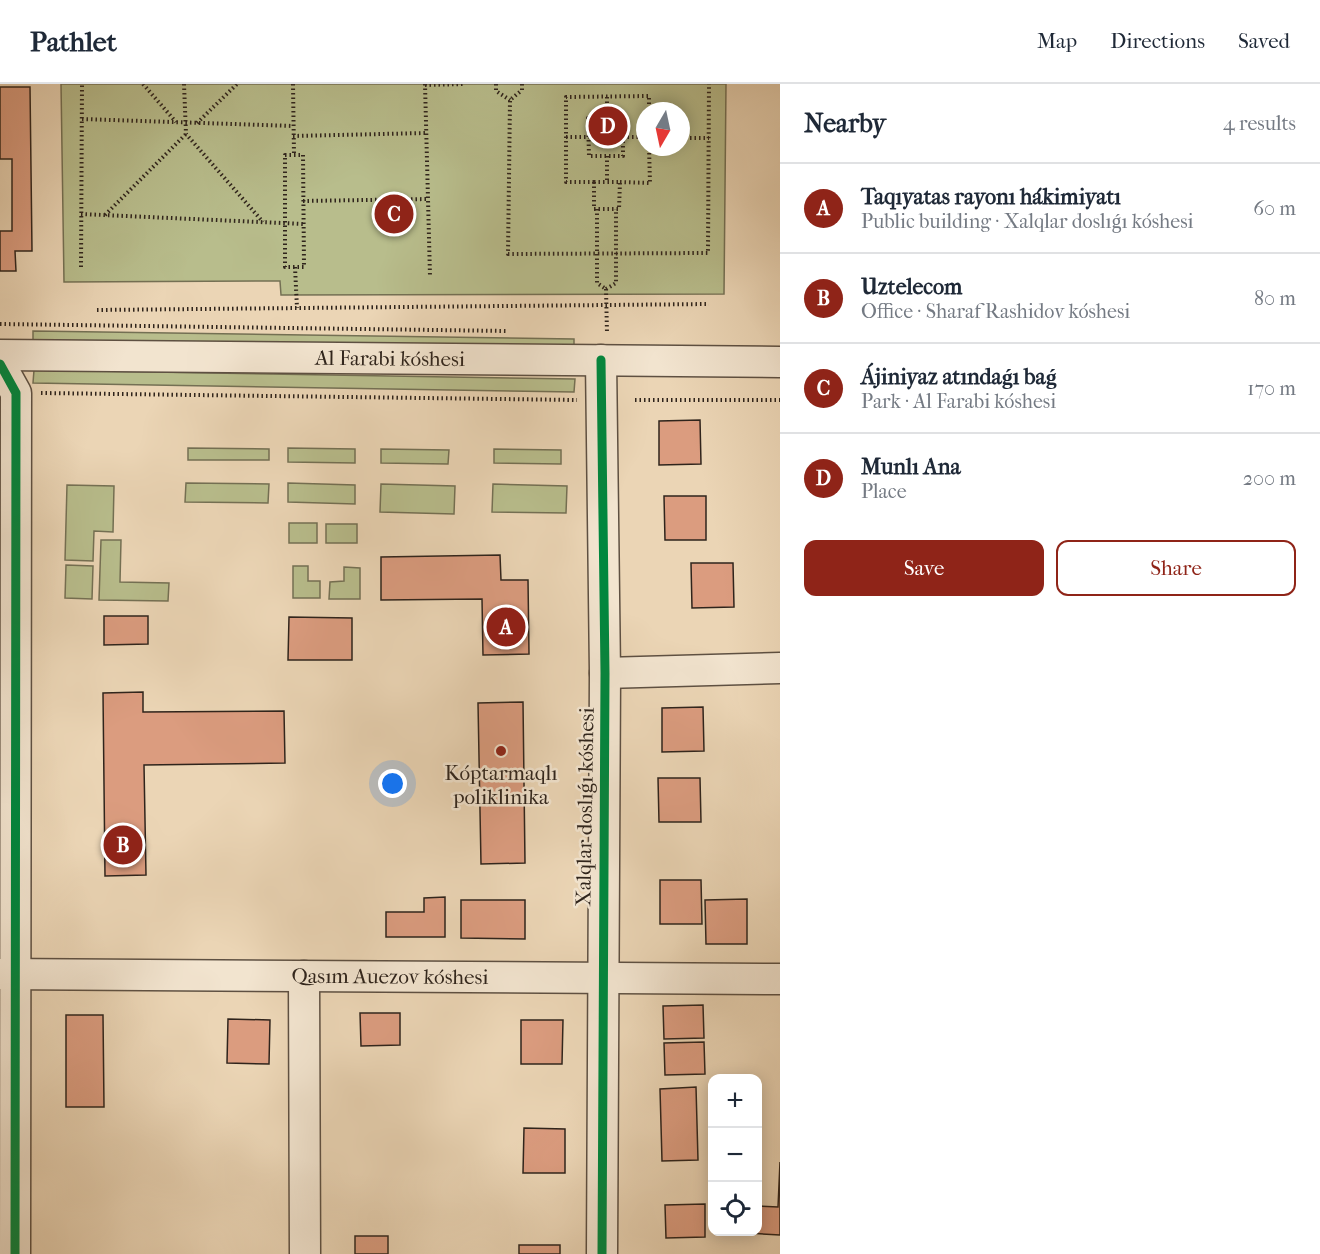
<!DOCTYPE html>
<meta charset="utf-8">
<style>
body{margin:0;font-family:"IM FELL French Canon",serif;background:#f6f6f7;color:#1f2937}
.controls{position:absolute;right:18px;bottom:18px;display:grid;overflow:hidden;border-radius:12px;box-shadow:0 3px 15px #0003}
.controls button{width:54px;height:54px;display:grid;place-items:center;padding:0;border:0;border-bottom:2px solid #e0e1e3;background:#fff;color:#1f2937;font:30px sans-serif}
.compass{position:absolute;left:636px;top:18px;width:54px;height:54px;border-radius:50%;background:#fff;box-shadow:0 3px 15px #0003;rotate:189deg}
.you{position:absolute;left:393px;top:700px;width:21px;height:21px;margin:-15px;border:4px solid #fff;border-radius:50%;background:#1a73e8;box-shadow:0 0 0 9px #1a73e833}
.badge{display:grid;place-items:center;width:39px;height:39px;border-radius:50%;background:#8f2418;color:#fff;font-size:20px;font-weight:700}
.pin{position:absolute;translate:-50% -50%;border:3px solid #fff;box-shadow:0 2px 6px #0006}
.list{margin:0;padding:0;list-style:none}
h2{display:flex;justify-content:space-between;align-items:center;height:78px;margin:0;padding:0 24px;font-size:26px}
h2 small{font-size:20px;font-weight:400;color:#747a83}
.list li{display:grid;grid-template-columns:39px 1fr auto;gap:18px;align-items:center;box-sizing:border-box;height:90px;padding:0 24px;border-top:2px solid #e0e1e3}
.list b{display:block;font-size:22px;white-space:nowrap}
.list p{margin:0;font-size:20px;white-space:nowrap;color:#747a83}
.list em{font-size:20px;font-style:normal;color:#747a83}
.actions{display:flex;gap:12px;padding:18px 24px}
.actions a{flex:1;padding:14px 0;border:2px solid #8f2418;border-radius:12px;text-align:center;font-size:21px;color:#8f2418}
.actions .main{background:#8f2418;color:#fff}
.icon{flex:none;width:33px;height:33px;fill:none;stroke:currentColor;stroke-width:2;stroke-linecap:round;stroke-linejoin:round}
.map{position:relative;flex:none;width:780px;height:1170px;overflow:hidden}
header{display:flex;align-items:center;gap:36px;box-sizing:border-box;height:84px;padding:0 30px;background:#fff;border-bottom:2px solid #e0e1e3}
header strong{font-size:28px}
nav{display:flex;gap:33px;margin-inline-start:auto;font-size:21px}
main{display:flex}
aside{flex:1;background:#fff}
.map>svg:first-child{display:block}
</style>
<header>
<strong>Pathlet</strong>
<nav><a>Map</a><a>Directions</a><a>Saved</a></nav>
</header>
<main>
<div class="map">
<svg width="780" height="1170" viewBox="0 0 780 1170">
<rect width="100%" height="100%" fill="#ebd5b5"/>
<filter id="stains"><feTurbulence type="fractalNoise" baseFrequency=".00333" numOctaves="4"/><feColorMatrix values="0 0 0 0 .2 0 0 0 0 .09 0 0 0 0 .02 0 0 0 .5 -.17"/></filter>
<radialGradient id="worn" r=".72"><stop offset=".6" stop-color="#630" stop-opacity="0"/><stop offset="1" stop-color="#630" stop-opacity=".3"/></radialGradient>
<path fill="#b8bd8c" stroke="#747054" stroke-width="1.5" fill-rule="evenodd" d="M 61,0 L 726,0 L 724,210 L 281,211 L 280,197 L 64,198 ZM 645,27 L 681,27 L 681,63 L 645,63 Z
M 33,247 L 574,255 L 574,268 L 33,259 Z
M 34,286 L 575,295 L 574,308 L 33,299 Z
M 188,364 L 269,365 L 269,376 L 188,376 Z
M 288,364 L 355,365 L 355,379 L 288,378 Z
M 381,365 L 449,366 L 448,380 L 381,379 Z
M 494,365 L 561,366 L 561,380 L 494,379 Z
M 186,399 L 269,400 L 268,419 L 185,418 Z
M 288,399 L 355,401 L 355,420 L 288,418 Z
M 381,400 L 455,402 L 454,430 L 380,428 Z
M 493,400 L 567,402 L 566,429 L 492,428 Z
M 67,401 L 114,402 L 113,448 L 94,447 L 93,477 L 65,476 Z
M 289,439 L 317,439 L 317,459 L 289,459 Z
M 326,440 L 357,440 L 357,459 L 326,459 Z
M 101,456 L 121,456 L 120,498 L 169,499 L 168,517 L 99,516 Z
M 66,481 L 93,482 L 92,515 L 65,514 Z
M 293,482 L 308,482 L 308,497 L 320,497 L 320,514 L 293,514 Z
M 344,483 L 360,484 L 360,515 L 329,515 L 330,498 L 344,497 Z"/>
<path fill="#db9c7f" stroke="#2f241c" stroke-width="1.5" d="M 0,3 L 30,3 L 32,167 L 15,167 L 16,187 L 0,187 L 0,147 L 12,147 L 12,75 L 0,75 Z
M 700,336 L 701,380 L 659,381 L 659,337 Z
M 664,412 L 706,412 L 706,456 L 665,456 Z
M 500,471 L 501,496 L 528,496 L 529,570 L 483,571 L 482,515 L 381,516 L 381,473 Z
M 691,479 L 733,479 L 734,523 L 692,524 Z
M 104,532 L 148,532 L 148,560 L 104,561 Z
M 289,533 L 352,534 L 352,576 L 288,576 Z
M 143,608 L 143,628 L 284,627 L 285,679 L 144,681 L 146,791 L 105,792 L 103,609 Z
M 523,618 L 525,779 L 481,780 L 478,619 Z
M 703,623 L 704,667 L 662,668 L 662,624 Z
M 658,694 L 700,694 L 701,738 L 659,738 Z
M 660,796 L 701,796 L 702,840 L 660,840 Z
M 445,813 L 445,853 L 386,853 L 386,828 L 424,828 L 424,814 Z
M 747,815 L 747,860 L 706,860 L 705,816 Z
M 461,816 L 525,816 L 525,855 L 461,854 Z
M 703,921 L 704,954 L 664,955 L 663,922 Z
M 360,929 L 400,929 L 400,961 L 361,962 Z
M 66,931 L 103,931 L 104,1023 L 66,1023 Z
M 228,935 L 270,936 L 269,980 L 227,979 Z
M 521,936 L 563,936 L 562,980 L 521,980 Z
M 704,958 L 705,990 L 665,991 L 664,959 Z
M 696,1003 L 698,1076 L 662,1077 L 660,1005 Z
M 524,1044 L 565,1045 L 565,1089 L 523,1089 Z
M 780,1078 L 780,1151 L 747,1149 L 758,1148 L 758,1122 L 778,1123 Z
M 705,1120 L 705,1153 L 666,1154 L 665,1121 Z
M 355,1152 L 388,1152 L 388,1170 L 355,1170 Z
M 519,1161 L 560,1161 L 560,1170 L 519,1170 Z"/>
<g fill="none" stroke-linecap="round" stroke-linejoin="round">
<defs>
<g id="minor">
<path id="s1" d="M 0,271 L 780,278"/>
<path d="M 601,276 L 605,589 L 602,1170"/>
<path d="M 0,280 L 16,309 L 15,1170"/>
<path d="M 605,589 L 780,584"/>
<path id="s2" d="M 0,890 L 780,895"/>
<path d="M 304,892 L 305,1170"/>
</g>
</defs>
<use href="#minor" stroke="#5e5042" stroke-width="33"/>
<path stroke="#2f241c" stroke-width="4" stroke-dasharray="1.5 3" stroke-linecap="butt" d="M 143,0 L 176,38
M 184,0 L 186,50 L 263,138
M 293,0 L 294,71
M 425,0 L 430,192
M 496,0 L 496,7 L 510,16
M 522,0 L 522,6 L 510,16 L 508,170 L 708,169 L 709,0
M 425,1 L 465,0
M 607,13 L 607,34
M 588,34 L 623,34 L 623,72 L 589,72 Z
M 82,35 L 293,42
M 197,39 L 237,0
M 293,52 L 426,49
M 566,53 L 589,53
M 623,53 L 645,53
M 681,54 L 709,54
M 285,71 L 303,71 L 304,183 L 285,183 Z
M 607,72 L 607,98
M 594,98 L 566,98 L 566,13 L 649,12 L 649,27
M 594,98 L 620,98 L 619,125 L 594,125 Z
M 620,98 L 650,99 L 649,63
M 303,117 L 428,115
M 597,125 L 597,199 L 606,205
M 81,130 L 304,140
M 105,131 L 186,50
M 81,183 L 82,0
M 295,183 L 297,224
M 606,205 L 616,199 L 616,125
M 606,205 L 607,249
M 97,226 L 709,220
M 0,240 L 506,247
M 41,309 L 577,316
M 635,316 L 780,316"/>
<use href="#minor" stroke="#f2e4cf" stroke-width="30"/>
<defs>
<path id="cycleway" d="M 601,276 L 605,589 L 602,1170
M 0,280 L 16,309 L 15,1170"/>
</defs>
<use href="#cycleway" stroke="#f2e4cf" stroke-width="13"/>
<use href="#cycleway" stroke="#00873e" stroke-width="9"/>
</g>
<circle fill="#8f2418" stroke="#f2e4cf" stroke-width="2" cx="501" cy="667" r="6"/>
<g text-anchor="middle" stroke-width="5" stroke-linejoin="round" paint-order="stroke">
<g font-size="21" fill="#2f241c" stroke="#f2e4cf">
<text dy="7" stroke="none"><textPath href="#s1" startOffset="390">Al Farabi kóshesi</textPath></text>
<text transform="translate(585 723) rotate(-89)" y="7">Xalqlar doslıǵı kóshesi</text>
<text dy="7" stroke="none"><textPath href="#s2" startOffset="390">Qasım Auezov kóshesi</textPath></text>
</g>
<g font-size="21" fill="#2f241c" stroke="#f2e4cf">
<text x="501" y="696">Kóptarmaqlı<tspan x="501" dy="24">poliklinika</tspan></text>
</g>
</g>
<rect width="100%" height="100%" filter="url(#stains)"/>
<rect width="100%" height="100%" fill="url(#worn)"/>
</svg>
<div class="controls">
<button>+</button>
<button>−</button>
<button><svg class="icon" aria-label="locate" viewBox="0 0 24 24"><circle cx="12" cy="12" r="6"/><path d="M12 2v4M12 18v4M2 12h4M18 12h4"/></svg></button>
</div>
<svg class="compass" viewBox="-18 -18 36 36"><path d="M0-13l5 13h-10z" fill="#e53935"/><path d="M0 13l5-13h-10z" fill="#747a83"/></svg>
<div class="you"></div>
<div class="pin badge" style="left:506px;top:543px">A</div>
<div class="pin badge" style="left:123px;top:761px">B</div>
<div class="pin badge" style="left:394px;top:130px">C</div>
<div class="pin badge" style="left:608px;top:42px">D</div>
</div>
<aside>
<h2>Nearby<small>4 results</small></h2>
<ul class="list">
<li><span class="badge">A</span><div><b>Taqıyatas rayonı hákimiyatı</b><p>Public building · Xalqlar doslıǵı kóshesi</p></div><em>60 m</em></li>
<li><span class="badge">B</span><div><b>Uztelecom</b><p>Office · Sharaf Rashidov kóshesi</p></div><em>80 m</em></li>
<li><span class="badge">C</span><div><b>Ájiniyaz atındaǵı baǵ</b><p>Park · Al Farabi kóshesi</p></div><em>170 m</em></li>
<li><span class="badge">D</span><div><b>Munlı Ana</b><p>Place</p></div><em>200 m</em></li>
</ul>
<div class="actions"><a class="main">Save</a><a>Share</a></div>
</aside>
</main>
